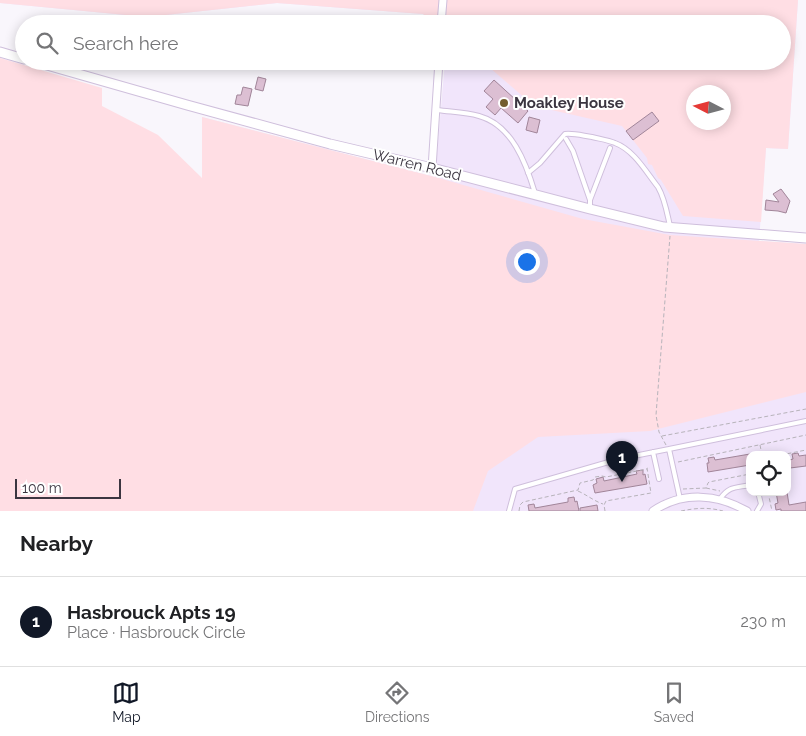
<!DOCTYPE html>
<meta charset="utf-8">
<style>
body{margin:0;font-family:Raleway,sans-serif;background:#f6f6f6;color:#202124}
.controls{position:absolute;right:15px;bottom:15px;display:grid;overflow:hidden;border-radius:10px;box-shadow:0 2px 12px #0003}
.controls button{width:45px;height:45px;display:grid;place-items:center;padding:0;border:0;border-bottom:1px solid #e0e0e0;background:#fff;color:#202124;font:25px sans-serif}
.compass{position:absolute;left:686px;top:85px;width:45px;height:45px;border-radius:50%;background:#fff;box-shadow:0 2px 12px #0003;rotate:276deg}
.scale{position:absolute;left:15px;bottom:12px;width:106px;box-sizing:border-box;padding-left:5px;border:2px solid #3b3540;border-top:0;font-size:14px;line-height:18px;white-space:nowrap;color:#3b3540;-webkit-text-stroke:4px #fff;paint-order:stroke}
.you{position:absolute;left:526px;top:261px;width:18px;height:18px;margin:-12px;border:4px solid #fff;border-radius:50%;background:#1a73e8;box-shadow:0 0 0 8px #1a73e833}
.badge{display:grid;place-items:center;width:32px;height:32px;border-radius:50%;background:#111827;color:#fff;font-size:16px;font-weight:700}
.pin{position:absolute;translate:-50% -41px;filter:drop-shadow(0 1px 2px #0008)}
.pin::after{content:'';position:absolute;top:26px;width:18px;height:15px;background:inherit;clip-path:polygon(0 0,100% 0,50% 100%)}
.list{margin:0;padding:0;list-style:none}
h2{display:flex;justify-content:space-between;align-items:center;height:65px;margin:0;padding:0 20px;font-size:21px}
h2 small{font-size:16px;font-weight:400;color:#757577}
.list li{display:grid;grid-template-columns:32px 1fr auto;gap:15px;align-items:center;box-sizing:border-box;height:90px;padding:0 20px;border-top:1px solid #e0e0e0}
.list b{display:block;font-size:19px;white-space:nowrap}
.list p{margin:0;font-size:16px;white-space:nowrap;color:#757577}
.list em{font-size:16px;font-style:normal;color:#757577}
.icon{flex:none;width:28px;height:28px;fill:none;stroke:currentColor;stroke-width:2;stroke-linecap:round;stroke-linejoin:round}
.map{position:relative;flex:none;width:806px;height:511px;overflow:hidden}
.search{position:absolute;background:#fff;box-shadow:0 2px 12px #0003;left:15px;right:15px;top:15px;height:55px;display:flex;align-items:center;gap:12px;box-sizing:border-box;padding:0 18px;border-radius:28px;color:#757577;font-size:19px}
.sheet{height:155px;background:#fff}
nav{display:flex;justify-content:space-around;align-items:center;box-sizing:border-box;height:70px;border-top:1px solid #e0e0e0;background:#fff;font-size:14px;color:#757577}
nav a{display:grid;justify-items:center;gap:2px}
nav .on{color:#111827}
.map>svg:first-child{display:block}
</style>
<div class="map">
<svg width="806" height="511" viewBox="0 0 806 511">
<rect width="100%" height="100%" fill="#f9f6fc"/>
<path fill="#f1e5fb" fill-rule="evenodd" d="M 0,0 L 798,0 L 788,149 L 766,148 L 759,241 L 806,244 L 806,511 L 206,511 L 202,117 L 435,177 L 445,61 L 782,61 L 782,24 L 435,24 L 423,14 L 277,3 L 147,17 L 0,3 ZM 694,92 L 724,92 L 724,122 L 694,122 ZM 750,455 L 787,455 L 787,492 L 750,492 Z"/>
<path fill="#ffdee4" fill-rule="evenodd" d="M 0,0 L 798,0 L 788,149 L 766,148 L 761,222 L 683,216 L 661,180 L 658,178 L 652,165 L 648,164 L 647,158 L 622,126 L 534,106 L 482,61 L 782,61 L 782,24 L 435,24 L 423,14 L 277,3 L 147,17 L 0,3 ZM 694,92 L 724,92 L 724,122 L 694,122 Z
M 0,58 L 102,88 L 102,106 L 158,135 L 202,178 L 202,117 L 435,177 L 583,219 L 670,235 L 806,244 L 806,392 L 650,431 L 538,437 L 488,471 L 473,511 L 0,511 Z"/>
<path fill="#dcbfd3" stroke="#a18599" d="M 200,17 L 210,17 L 210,24 L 200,24 Z
M 258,77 L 266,79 L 263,91 L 255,89 Z
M 494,80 L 528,111 L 518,123 L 501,108 L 495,115 L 486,107 L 493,99 L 484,91 Z
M 243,87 L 252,89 L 248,106 L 235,104 L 237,95 L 241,95 Z
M 652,112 L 659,121 L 633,140 L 626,131 Z
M 529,117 L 540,120 L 537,133 L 526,130 Z
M 781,189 L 790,201 L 786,213 L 778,211 L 765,210 L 766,200 L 779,202 L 773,194 Z
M 798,453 L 799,456 L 806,455 L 806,466 L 790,468 L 789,460 L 793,459 L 792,454 Z
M 750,454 L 750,465 L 708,472 L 707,463 L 709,463 L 708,458 L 714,457 L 715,460 Z
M 643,470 L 643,475 L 645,474 L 647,484 L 595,493 L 593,485 L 597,483 L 596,479 L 603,477 L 604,481 L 637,474 L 636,471 Z
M 776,492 L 787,492 L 789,505 L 806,502 L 806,511 L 781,511 L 781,509 L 776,510 L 775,504 L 778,503 Z
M 574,497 L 575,502 L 577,501 L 579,511 L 529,511 L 528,505 L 534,504 L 535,508 L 568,502 L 568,498 Z
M 597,505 L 598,511 L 580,511 L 580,508 Z"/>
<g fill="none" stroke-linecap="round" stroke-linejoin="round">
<defs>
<path id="service" d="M 437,110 C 451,112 465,112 479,116 C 512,125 526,163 535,193
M 566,139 L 573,151 L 590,200 L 590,207
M 528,173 L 540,163 L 565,134 C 574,133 584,136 592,137 C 600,139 608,140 615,143 C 634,150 646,172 658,187 C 665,199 667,213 670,226
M 590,200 L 610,148
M 653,452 L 659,479
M 680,499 L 669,449 L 806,421
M 720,499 C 729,486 735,488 750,485
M 509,511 L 515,489 L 619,459 L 669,449
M 757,511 L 761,504 L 758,492"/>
<path id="minor" d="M 441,24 L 443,0
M 432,168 L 439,61
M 653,511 C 683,491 717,494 747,511"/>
<path id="tertiary" d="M 0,52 L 24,59
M 33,61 L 187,105 L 330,144 L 432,168 L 590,209 L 664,227 L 806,238"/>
</defs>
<use href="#service" stroke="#cfbfdc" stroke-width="6"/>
<use href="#minor" stroke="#cfbfdc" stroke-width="9"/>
<use href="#tertiary" stroke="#cfbfdc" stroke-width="11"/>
<path stroke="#b7b3ba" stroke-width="1" stroke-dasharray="4 2.5" stroke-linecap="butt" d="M 662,436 L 806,409
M 666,445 L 659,432 L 656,415 L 670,236
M 760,445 L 762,455
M 781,455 L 806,450
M 678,462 L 806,435
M 706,488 L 720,491
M 683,489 L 706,488 L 708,483 L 709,482 L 750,474
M 578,491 C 587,495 594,501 603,504
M 768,492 L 772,511
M 519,511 L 520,505 L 523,502 L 578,490 L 580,483 L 593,480 L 595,477 L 602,476 L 606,477 L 647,469
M 605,511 L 604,505 L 606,501 L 651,493 L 647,468 L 650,468
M 681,511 C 696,508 708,507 723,511"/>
<use href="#service" stroke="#fff" stroke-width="4"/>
<use href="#minor" stroke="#fff" stroke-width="7"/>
<use href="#tertiary" stroke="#fff" stroke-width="9"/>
</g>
<circle fill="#735e2e" stroke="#fff" stroke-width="2" cx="504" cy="103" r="5"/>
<g text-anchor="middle" stroke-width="4" stroke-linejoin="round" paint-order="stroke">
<g font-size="15" font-weight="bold" fill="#3b3540" stroke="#fff" text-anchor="start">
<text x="514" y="108">Moakley House</text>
</g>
<g font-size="15" fill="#3b3540" stroke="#fff">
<text transform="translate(417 165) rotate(14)" y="5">Warren Road</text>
</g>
</g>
</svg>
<div class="controls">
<button><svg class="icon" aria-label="locate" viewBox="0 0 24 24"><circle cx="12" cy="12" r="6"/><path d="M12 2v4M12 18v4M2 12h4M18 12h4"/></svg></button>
</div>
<svg class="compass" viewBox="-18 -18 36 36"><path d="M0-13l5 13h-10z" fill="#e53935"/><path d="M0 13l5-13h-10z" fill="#757577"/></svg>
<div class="scale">100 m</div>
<div class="you"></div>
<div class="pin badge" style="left:622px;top:482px">1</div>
<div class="search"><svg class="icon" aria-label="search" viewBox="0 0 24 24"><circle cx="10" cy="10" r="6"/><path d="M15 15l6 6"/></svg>Search here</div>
</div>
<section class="sheet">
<h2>Nearby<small></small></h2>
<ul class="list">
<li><span class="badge">1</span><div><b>Hasbrouck Apts 19</b><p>Place · Hasbrouck Circle</p></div><em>230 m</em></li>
</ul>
</section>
<nav>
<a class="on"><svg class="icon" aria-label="map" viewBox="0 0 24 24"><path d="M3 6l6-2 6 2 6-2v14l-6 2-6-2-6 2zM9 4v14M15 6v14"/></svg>Map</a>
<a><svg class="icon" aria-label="directions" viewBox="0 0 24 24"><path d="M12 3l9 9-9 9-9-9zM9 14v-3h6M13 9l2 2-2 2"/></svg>Directions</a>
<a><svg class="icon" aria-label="saved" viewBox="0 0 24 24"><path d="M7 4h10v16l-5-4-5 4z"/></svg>Saved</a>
</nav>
